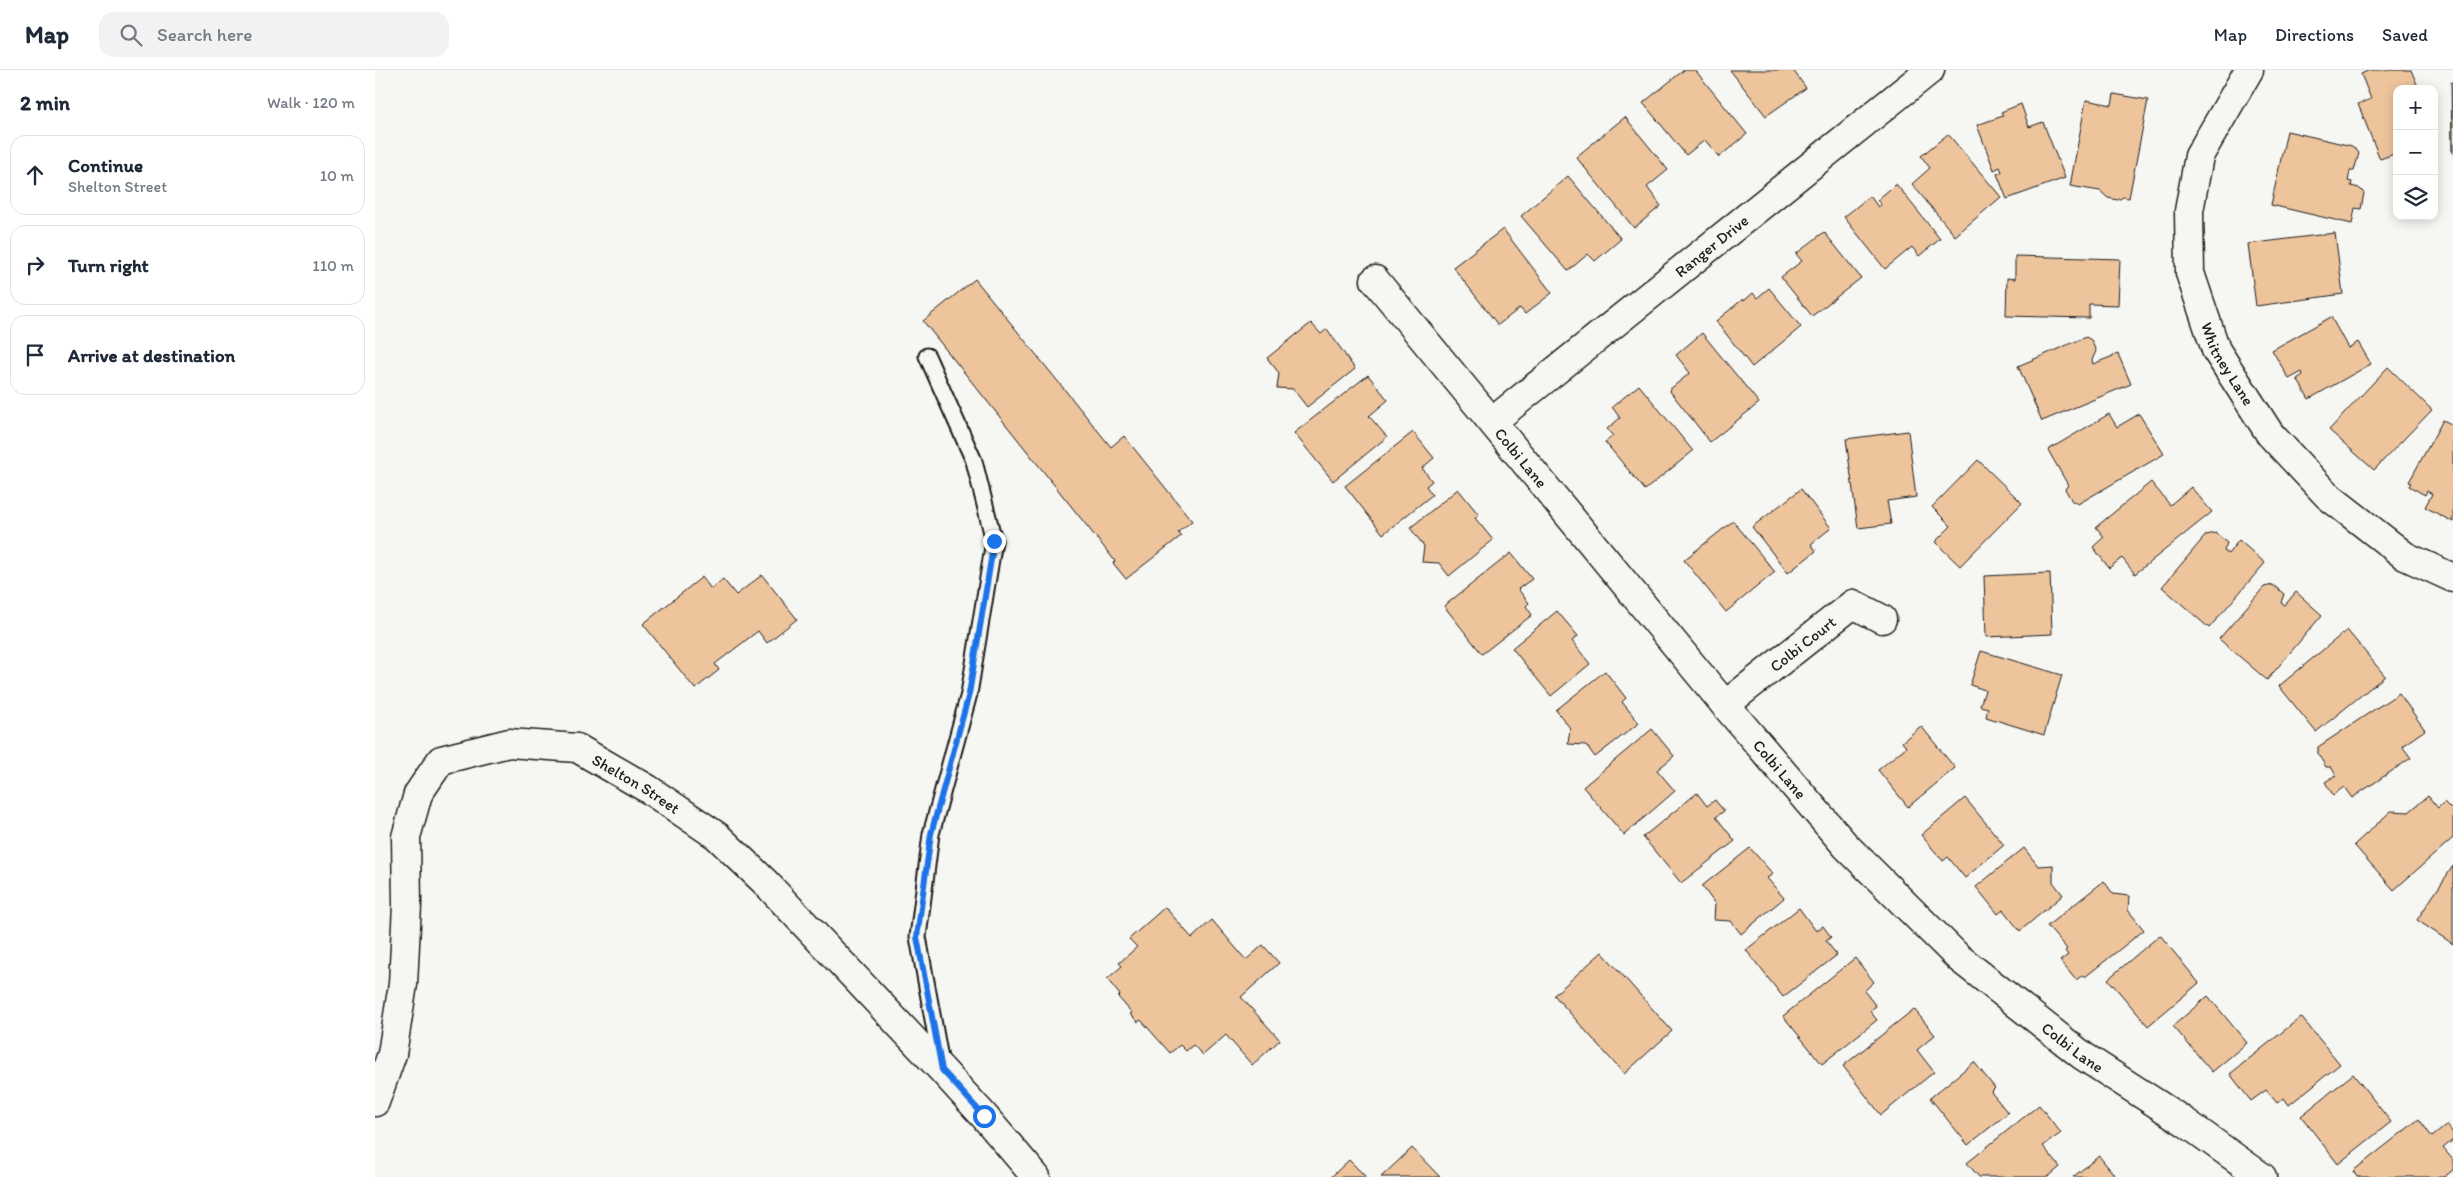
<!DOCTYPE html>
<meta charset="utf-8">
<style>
body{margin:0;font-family:Itim,sans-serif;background:#f2f2f3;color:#1f2937}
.controls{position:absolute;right:15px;top:15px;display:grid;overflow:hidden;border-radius:10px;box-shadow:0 2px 12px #0003}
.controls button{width:45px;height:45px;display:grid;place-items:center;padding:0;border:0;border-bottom:1px solid #e0e1e3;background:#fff;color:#1f2937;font:25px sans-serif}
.stop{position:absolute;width:15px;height:15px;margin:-11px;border:4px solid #1a73e8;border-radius:50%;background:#fff}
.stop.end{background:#1a73e8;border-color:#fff;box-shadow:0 1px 5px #0008}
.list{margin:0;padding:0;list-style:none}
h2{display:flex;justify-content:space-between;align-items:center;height:65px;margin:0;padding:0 20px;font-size:21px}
h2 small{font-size:16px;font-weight:400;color:#747a83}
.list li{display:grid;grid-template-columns:32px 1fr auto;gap:15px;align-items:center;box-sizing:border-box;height:80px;margin:0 10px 10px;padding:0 10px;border:1px solid #e0e1e3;border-radius:15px}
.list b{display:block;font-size:19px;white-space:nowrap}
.list p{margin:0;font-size:16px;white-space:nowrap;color:#747a83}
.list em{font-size:16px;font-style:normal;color:#747a83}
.icon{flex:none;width:28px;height:28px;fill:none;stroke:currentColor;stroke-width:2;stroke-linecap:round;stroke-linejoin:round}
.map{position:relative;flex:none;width:2078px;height:1107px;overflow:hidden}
header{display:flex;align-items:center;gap:30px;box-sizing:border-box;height:70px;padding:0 25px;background:#fff;border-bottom:1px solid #e0e1e3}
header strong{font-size:24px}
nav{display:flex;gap:28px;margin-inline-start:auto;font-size:18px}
.search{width:350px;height:45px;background:#f2f2f3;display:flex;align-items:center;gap:12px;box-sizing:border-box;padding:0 18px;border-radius:15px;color:#747a83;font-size:19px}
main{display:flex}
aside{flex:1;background:#fff}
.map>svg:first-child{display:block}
</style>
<header>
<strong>Map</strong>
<div class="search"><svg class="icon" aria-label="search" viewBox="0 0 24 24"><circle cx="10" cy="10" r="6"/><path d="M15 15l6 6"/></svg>Search here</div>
<nav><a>Map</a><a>Directions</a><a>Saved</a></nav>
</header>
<main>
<aside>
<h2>2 min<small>Walk · 120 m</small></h2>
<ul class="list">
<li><svg class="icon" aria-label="ahead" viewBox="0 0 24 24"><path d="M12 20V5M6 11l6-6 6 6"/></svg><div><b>Continue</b><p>Shelton Street</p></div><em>10 m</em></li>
<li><svg class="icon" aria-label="right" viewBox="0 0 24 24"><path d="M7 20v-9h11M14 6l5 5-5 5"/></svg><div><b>Turn right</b></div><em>110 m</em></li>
<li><svg class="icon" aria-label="arrive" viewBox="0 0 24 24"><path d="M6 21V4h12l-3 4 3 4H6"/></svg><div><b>Arrive at destination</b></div></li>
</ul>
</aside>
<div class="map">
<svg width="2078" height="1107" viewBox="0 0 2078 1107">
<rect width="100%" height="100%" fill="#f6f6f2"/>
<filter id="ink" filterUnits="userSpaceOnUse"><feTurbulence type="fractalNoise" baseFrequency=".02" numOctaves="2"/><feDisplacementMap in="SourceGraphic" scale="10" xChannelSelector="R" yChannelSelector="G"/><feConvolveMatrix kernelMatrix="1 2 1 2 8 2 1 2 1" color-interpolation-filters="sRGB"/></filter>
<g filter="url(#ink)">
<path fill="#eec49d" stroke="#1c1c1c" d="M 1309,0 L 1320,0 L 1372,64 L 1344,87 L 1330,70 L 1311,85 L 1268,33 Z
M 1355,0 L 1418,0 L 1431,18 L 1391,46 Z
M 1995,0 L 2036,0 L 2044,19 L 2022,19 L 2022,83 L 2005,89 L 1983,34 L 1996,29 L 1986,4 Z
M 2076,12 L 2078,12 L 2078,83 L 2077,83 Z
M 1739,24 L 1773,30 L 1754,128 L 1748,127 L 1743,130 L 1733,128 L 1725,121 L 1695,116 L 1711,30 L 1737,35 Z
M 1646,34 L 1654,57 L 1668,52 L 1690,108 L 1632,129 L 1622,104 L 1627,102 L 1625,97 L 1619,100 L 1602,55 L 1628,46 L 1626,42 Z
M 1250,47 L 1293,100 L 1272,117 L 1286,136 L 1259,158 L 1201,87 Z
M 1912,61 L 1977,76 L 1984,83 L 1979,101 L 1975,101 L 1973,111 L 1977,112 L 1976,116 L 1984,118 L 1989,123 L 1986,139 L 1980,138 L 1977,154 L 1896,135 Z
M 1573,64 L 1626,127 L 1580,166 L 1537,114 L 1555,98 L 1546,86 Z
M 1193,106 L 1246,169 L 1220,191 L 1213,184 L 1193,201 L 1146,146 Z
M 1521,114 L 1565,169 L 1544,186 L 1537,177 L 1510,199 L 1469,147 L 1495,126 L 1503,137 L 1506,135 L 1502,130 Z
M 1128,159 L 1177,223 L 1150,244 L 1145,238 L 1123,255 L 1078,197 Z
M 1449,162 L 1486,208 L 1437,246 L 1406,207 L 1427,191 L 1421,184 Z
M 1960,163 L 1968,224 L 1881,236 L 1873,174 Z
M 1640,186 L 1745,189 L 1743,235 L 1714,234 L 1714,248 L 1631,246 L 1632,208 L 1640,209 Z
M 600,209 L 736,377 L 749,366 L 817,451 L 803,462 L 806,466 L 751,509 L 738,493 L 740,491 L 548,251 Z
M 1394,218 L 1426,257 L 1377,297 L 1341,251 L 1368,229 L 1369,231 L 1378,223 L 1382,228 Z
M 1956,247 L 1973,278 L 1983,272 L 1996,294 L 1934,329 L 1922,309 L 1928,305 L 1927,302 L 1914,309 L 1897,280 Z
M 936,253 L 946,264 L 952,259 L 980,299 L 932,337 L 918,319 L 902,318 L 904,303 L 892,288 Z
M 1327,263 L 1384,333 L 1335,372 L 1294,320 L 1315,303 L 1301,285 Z
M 1711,267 L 1716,270 L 1721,281 L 1717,290 L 1718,294 L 1743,284 L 1756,314 L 1667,351 L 1643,296 Z
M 2013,297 L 2057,340 L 1999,400 L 1954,360 Z
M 993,305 L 1013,330 L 994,346 L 1012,367 L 958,411 L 919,363 Z
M 1264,315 L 1318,381 L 1270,420 L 1230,372 L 1238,366 L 1232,359 L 1245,348 L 1237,337 Z
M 1734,344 L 1742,357 L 1764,344 L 1789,384 L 1703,434 L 1697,431 L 1690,419 L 1693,415 L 1673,380 Z
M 2068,350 L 2078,355 L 2078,452 L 2050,437 L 2057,424 L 2052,421 L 2050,425 L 2034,416 L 2036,413 L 2034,412 Z
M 1533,361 L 1541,427 L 1512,431 L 1516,454 L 1483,458 L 1471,369 Z
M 1038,362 L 1059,388 L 1047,398 L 1057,411 L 1051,416 L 1057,425 L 1008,464 L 970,416 Z
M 1603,390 L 1647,433 L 1585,496 L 1560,472 L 1576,456 L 1557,437 Z
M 1776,412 L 1795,435 L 1816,417 L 1837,442 L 1760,504 L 1747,488 L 1734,498 L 1718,477 L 1729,467 L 1721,457 Z
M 1083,419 L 1104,445 L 1100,448 L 1118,470 L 1074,506 L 1064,493 L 1047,492 L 1049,476 L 1035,458 Z
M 1426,419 L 1456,458 L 1436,474 L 1441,481 L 1413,503 L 1377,457 Z
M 1358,451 L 1400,502 L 1351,542 L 1309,490 Z
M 1841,463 L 1852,473 L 1849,481 L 1853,484 L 1864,470 L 1890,493 L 1834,558 L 1787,517 L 1831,465 Z
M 1136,483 L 1157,509 L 1143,519 L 1154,533 L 1151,536 L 1157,545 L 1107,584 L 1069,536 Z
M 1675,503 L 1677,564 L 1611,567 L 1609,506 Z
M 387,505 L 422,549 L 392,573 L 383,561 L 340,594 L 344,600 L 320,619 L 268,554 L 327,507 L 336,519 L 348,509 L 361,525 Z
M 1898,515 L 1909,524 L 1906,533 L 1910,535 L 1921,522 L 1947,545 L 1892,610 L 1844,569 L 1889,517 Z
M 1182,541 L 1203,566 L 1197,571 L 1215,594 L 1176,626 L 1137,578 Z
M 1972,560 L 2010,606 L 1941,662 L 1904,616 Z
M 1606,581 L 1687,605 L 1669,665 L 1611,647 L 1613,638 L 1605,636 L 1610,620 L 1595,615 Z
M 1230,601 L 1251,628 L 1247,632 L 1264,653 L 1220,687 L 1211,675 L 1193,674 L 1195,658 L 1181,640 Z
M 2024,623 L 2050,660 L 2027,676 L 2036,688 L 1977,728 L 1969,717 L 1958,725 L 1950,712 L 1961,705 L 1956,697 L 1951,697 L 1943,684 L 1943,677 Z
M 1546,656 L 1580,698 L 1533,737 L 1503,700 L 1531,677 L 1527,672 Z
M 1277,659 L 1299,686 L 1282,700 L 1300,721 L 1249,765 L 1208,717 Z
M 1322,723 L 1332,736 L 1340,730 L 1349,741 L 1341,747 L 1360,771 L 1306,813 L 1268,767 Z
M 2053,726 L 2063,738 L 2069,732 L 2078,741 L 2078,768 L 2019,820 L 1979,775 L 2016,741 L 2034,742 Z
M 1590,728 L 1629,775 L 1590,808 L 1573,787 L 1568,791 L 1546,765 Z
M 1375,778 L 1398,804 L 1392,808 L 1409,828 L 1366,864 L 1356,851 L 1339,850 L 1340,834 L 1327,816 Z
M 1649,778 L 1663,796 L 1678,795 L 1678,812 L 1688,825 L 1645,861 L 1628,840 L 1623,844 L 1601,817 Z
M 2078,796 L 2078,874 L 2042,850 Z
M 1729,811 L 1738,824 L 1754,826 L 1753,840 L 1769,860 L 1710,907 L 1708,905 L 1701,910 L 1685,891 L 1693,885 L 1690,881 L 1692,879 L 1672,856 Z
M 790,837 L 817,868 L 837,850 L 871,890 L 888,875 L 904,893 L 866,927 L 905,970 L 877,995 L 851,965 L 828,985 L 818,975 L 811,981 L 805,975 L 795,983 L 766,950 L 763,952 L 755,944 L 757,943 L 743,927 L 745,925 L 732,909 L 747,896 L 744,893 L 762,877 L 754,869 Z
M 1424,838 L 1441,861 L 1448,856 L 1456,867 L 1451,871 L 1462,885 L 1408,927 L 1371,880 Z
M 1785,865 L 1824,913 L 1773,956 L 1733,909 Z
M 1227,882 L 1297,961 L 1249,1004 L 1179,925 Z
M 1480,888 L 1499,912 L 1489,921 L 1501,936 L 1495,941 L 1502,950 L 1447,994 L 1408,946 Z
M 1833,926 L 1872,973 L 1837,1002 L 1798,956 Z
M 1539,939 L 1560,965 L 1542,980 L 1559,1002 L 1506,1045 L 1468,996 Z
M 1926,947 L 1965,994 L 1914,1035 L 1909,1028 L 1902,1033 L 1891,1020 L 1876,1031 L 1855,1004 Z
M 1599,992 L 1620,1018 L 1616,1022 L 1633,1043 L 1593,1075 L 1555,1028 Z
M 1978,1004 L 2016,1052 L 1963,1094 L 1926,1046 Z
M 1664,1035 L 1686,1063 L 1668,1076 L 1685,1097 L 1673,1107 L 1604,1107 L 1592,1093 Z
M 2044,1049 L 2057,1067 L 2072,1055 L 2078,1063 L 2078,1070 L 2068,1078 L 2078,1090 L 2078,1100 L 2069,1107 L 1982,1107 L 1978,1101 Z
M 1037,1078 L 1065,1107 L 1006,1107 Z
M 1724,1086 L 1741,1107 L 1698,1107 Z
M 974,1090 L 991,1107 L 956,1107 Z"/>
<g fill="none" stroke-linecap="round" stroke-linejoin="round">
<defs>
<path id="service" d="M 552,286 L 599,391 L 619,471 L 594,624 L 556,764 L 543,867 L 566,994"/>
<g id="minor">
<path id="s1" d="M 1874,0 L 1824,86 L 1814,141 L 1815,203 L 1841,280 L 1895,364 L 1953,426 L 2030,486 L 2078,508"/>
<path id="s2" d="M 1000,210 L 1350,635 L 1471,776 L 1584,888 L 1708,986 L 1810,1052 L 1887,1107"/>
<path id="s3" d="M 1118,351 L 1555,0"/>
<path id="s4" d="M 1350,635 L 1478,534 L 1507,549"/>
<path id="s5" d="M 0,1032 L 17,984 L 28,914 L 32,835 L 31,767 L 43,724 L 66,690 L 134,673 L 202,678 L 273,719 L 342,766 L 391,813 L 567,1000 L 609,1046 L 661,1107"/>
</g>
</defs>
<use href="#service" stroke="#1c1c1c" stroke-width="19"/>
<use href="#minor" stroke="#1c1c1c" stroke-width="31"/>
<use href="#service" stroke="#f6f6f2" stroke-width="15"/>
<use href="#minor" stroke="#f6f6f2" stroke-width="28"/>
</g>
</g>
<g fill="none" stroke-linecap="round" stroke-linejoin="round" filter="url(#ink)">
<path stroke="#1a73e8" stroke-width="6" d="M 609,1046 L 567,1000 L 542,867 L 556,764 L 594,624 L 619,471"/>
</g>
<g text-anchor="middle" stroke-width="4" stroke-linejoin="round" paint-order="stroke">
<g font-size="16" fill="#1c1c1c" stroke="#f6f6f2">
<text dy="6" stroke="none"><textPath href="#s3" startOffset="280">Ranger Drive</textPath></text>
<text dy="6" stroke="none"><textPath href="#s1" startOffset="316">Whitney Lane</textPath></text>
<text dy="6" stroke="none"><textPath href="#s2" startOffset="230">Colbi Lane</textPath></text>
<text dy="6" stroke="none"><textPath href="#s4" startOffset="99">Colbi Court</textPath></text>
<text dy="6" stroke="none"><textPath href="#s2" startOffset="635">Colbi Lane</textPath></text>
<text dy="6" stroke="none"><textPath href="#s5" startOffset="562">Shelton Street</textPath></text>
<text dy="6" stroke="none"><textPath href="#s2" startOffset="1040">Colbi Lane</textPath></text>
</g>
</g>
</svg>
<div class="controls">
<button>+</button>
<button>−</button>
<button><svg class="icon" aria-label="layers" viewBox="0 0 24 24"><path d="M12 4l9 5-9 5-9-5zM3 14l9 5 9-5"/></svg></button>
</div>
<div class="stop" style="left:609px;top:1046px"></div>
<div class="stop end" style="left:619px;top:471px"></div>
</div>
</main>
